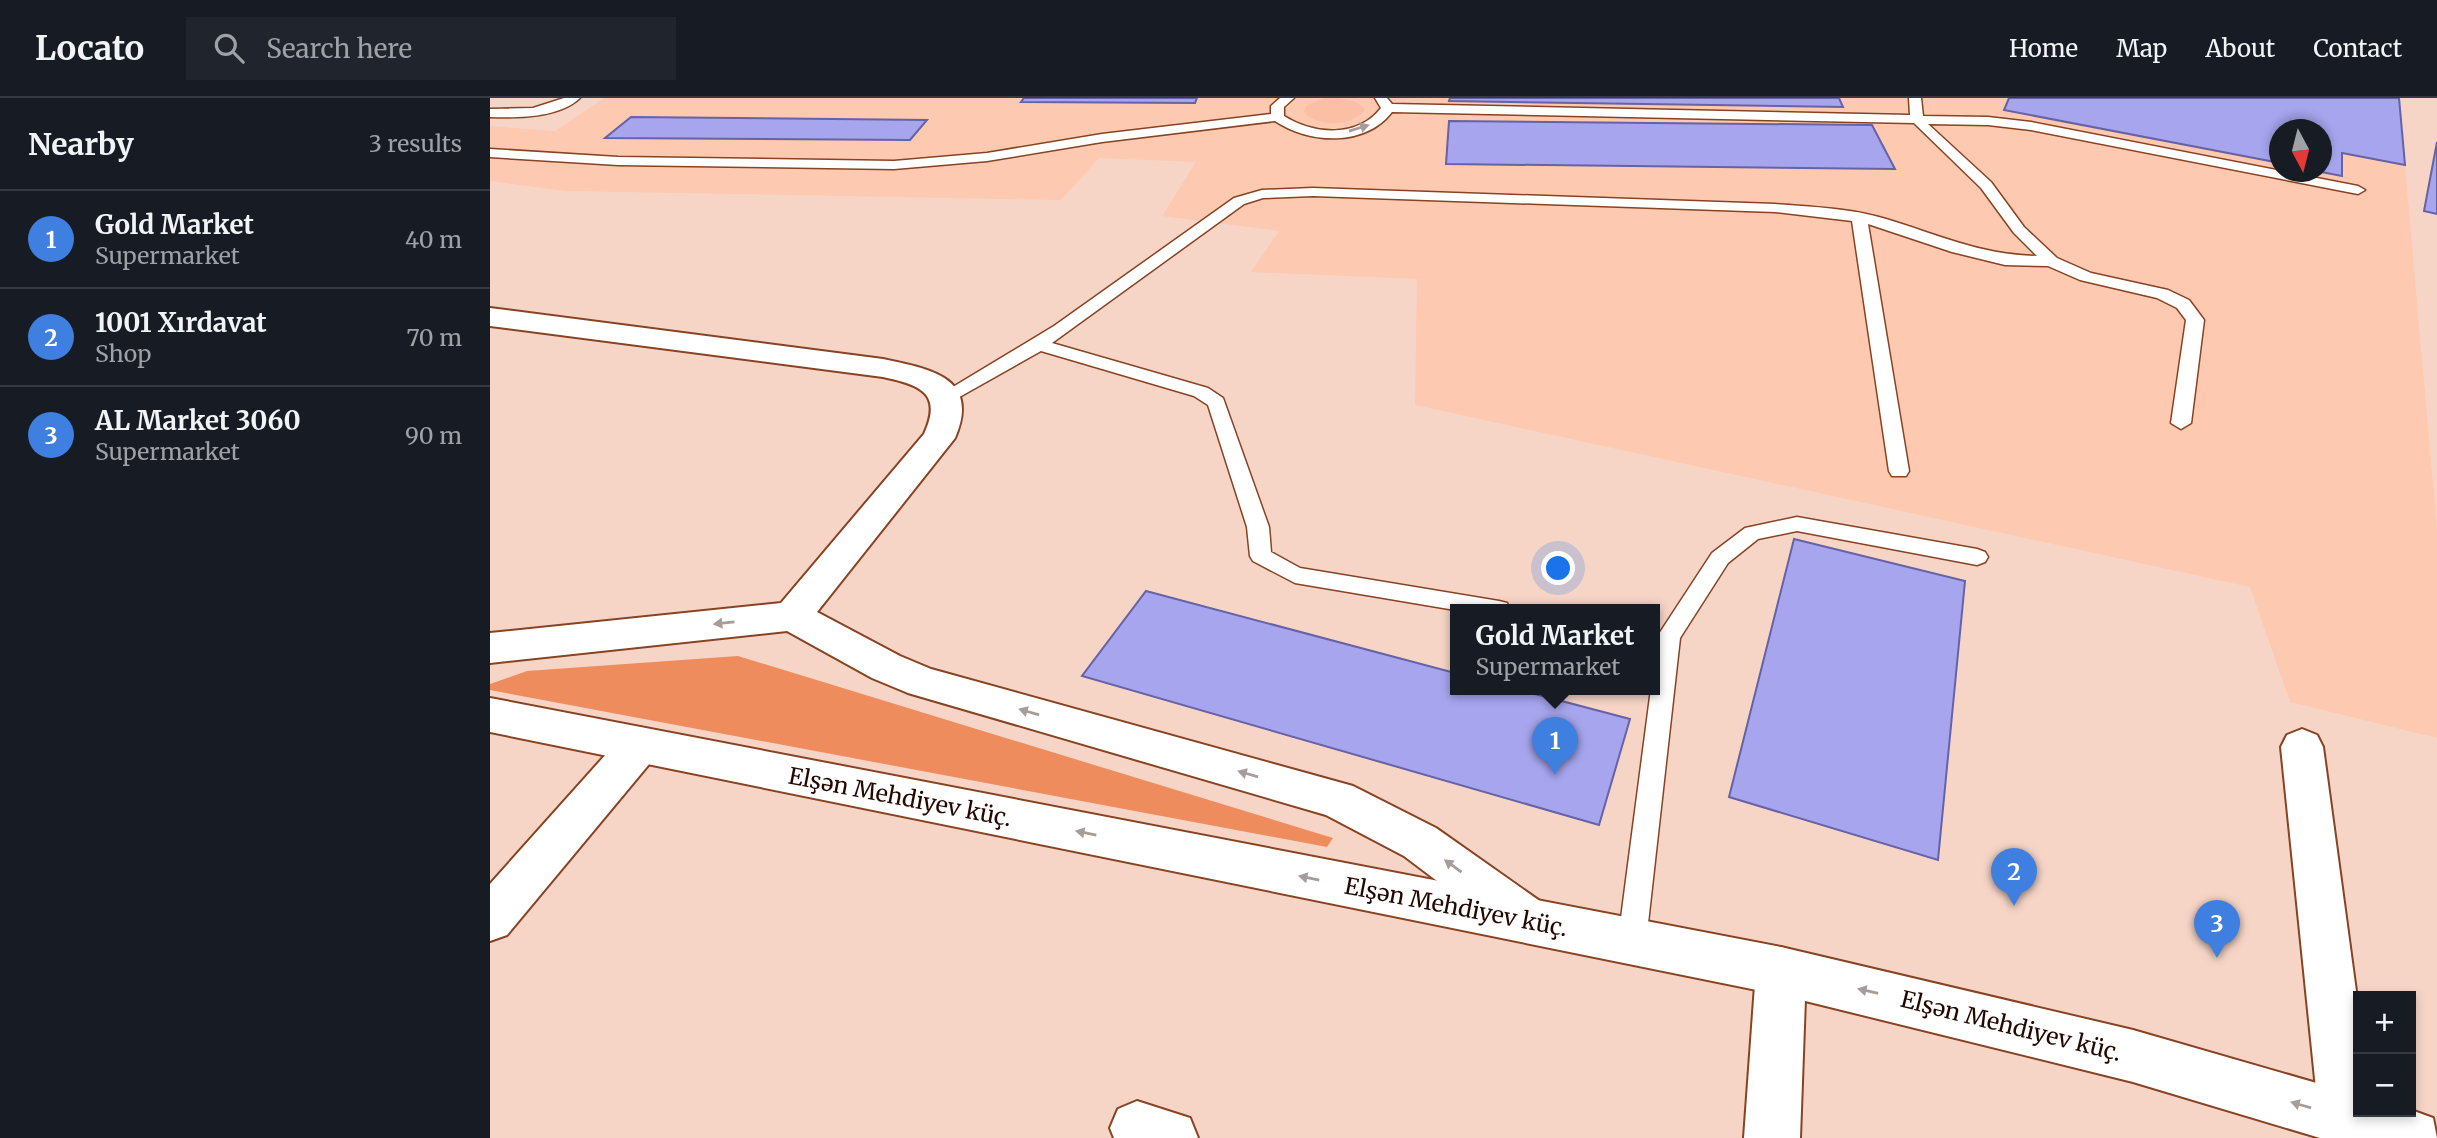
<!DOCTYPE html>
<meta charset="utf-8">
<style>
body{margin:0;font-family:Merriweather,serif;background:#20242c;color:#f1f3f6}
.controls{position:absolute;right:21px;bottom:21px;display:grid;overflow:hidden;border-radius:0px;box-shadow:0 4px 10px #0003}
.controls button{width:63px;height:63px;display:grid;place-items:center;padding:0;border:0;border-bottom:2px solid #363941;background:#171b24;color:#f1f3f6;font:35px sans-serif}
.compass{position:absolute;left:1779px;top:21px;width:63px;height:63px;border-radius:50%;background:#171b24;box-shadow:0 4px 10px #0003;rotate:173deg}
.you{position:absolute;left:1069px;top:471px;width:24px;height:24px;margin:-18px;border:5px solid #fff;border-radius:50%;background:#1a73e8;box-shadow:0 0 0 10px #1a73e833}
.badge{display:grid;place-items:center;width:46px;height:46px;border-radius:50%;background:#99b6c1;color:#fff;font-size:23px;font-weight:700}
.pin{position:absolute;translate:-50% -58px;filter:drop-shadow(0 2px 4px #0008)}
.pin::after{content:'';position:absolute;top:37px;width:24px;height:21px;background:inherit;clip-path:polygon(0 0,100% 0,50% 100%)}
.popup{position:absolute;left:960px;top:506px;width:210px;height:91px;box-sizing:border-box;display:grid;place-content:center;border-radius:0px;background:#171b24;filter:drop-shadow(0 2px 5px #0005);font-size:23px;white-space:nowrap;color:#9ea1a6}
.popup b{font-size:26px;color:#f1f3f6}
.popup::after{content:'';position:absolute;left:50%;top:100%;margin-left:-14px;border:14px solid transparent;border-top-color:#171b24}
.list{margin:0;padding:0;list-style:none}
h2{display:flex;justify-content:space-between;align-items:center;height:91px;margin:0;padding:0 28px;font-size:30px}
h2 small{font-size:23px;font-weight:400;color:#9ea1a6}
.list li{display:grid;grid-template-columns:46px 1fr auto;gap:21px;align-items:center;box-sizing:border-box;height:98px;padding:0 28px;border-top:2px solid #363941}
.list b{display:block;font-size:26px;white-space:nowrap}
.list p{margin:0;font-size:23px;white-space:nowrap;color:#9ea1a6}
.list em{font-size:23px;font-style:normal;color:#9ea1a6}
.icon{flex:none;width:38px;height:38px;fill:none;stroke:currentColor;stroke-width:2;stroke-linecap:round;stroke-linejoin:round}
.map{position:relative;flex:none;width:1947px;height:1040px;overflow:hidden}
header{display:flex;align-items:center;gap:42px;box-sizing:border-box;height:98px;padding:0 35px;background:#171b24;border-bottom:2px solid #363941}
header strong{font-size:33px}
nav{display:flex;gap:38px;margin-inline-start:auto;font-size:24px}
.search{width:490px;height:63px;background:#20242c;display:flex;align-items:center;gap:18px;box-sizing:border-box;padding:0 24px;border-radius:0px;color:#9ea1a6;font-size:26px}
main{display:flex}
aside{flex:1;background:#171b24}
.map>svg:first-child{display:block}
</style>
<header>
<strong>Locato</strong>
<div class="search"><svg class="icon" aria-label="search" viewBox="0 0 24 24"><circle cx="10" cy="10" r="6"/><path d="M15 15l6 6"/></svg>Search here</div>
<nav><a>Home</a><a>Map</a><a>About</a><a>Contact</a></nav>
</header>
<main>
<aside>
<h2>Nearby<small>3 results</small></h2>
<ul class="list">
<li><span class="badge" style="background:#3f7fe0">1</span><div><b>Gold Market</b><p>Supermarket</p></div><em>40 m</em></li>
<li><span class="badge" style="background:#3f7fe0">2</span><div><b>1001 Xırdavat</b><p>Shop</p></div><em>70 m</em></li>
<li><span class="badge" style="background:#3f7fe0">3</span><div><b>AL Market 3060</b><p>Supermarket</p></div><em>90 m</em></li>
</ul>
</aside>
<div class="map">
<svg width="1947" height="1040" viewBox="0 0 1947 1040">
<rect width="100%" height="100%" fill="#f6d5c7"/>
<path fill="#fec9b1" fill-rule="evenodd" d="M 114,0 L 1909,0 L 1947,431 L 1947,640 L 1800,604 L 1760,489 L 925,307 L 927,181 L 761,174 L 789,133 L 672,118 L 706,64 L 609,60 L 571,102 L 75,93 L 0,83 L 0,28 L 65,33 ZM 1790,32 L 1832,32 L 1832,74 L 1790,74 Z"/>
<path fill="#fabfa4" d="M 834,0 C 848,0 868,0 875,12 C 861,28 828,30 814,14 L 816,8 Z"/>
<path fill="#ee8c5e" d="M 248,558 L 843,740 L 837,749 L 0,592 L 0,586 L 37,573 Z"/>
<path fill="#a7a5ee" stroke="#6562a5" stroke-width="2" d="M 534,0 L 707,0 L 705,5 L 531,4 Z
M 960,0 L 1349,0 L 1353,9 L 959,3 Z
M 1519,0 L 1909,0 L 1915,67 L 1852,55 L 1852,78 L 1831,74 L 1832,32 L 1790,32 L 1790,65 L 1514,12 Z
M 141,19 L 437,22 L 420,42 L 115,40 Z
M 959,23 L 1382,27 L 1405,71 L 956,66 Z
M 1947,44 L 1947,116 L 1934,113 Z
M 1304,441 L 1475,483 L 1448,762 L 1239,699 Z
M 656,493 L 965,575 L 965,591 L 1026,591 L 1140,621 L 1109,727 L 592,578 Z"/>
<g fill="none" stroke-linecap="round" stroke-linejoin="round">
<defs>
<path id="service" d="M 74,0 L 90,0 C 69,20 28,20 0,19 L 0,11 L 43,10 Z
M 790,0 L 804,0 L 794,9 L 794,18 C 824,37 868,40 891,10 L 885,0 L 897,0 L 902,6 L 1420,17 L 1419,0 L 1431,0 L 1433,18 L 1498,19 L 1541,24 L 1868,88 L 1875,92 L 1868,96 L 1541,32 L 1498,27 L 1438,26 L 1501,84 L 1534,129 L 1567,160 L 1601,175 L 1678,192 L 1699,202 L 1714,222 L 1701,325 L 1691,331 L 1681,325 L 1696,222 L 1687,210 L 1667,200 L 1590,182 L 1558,168 L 1515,167 L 1462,154 L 1378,126 L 1419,373 L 1416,378 L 1402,378 L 1399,373 L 1362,123 L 1285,114 L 823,98 L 773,100 L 754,106 L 562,245 L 718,290 L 733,300 L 779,429 L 781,454 L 810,470 L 1009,503 L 1017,505 L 1020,511 L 965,512 L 805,485 L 763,463 L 760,458 L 757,429 L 718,307 L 704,298 L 551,253 L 464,302 L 457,304 L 448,298 L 564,228 L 744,100 L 772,92 L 823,90 L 1285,106 C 1322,109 1361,110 1396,121 C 1449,137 1491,157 1547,158 L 1524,135 L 1491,90 L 1424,25 L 902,14 C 875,49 819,46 785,23 L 612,44 L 497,63 L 404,71 L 128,67 L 0,59 L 0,51 L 128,59 L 404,63 L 497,55 L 612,36 L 781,16 L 781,8 Z
M 1307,419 L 1487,451 L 1495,454 L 1498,459 L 1495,464 L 1487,467 L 1307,433 L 1268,441 L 1238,465 L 1190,540 L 1156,843 L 1152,853 L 1142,857 L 1132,853 L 1128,843 L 1161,591 L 1165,591 L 1167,539 L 1222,455 L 1255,430 Z"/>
<path id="minor" d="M 0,210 L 393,261 C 440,271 491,279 465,340 L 327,514 L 410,558 L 441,571 L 863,688 L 946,730 L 1054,806 L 1061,822 L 1054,838 L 1037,844 L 1020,838 L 914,758 L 836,717 L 418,595 L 382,580 L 297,533 L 0,565 L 0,535 L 291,505 L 434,336 C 453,295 430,287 393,279 L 0,228 Z
M 150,629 L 165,635 L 171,647 L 165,659 L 17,837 L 0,843 L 0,786 L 135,635 Z
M 1812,631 L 1827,637 L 1833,649 L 1868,908 L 1868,1014 L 1882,1014 L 1883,1020 L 1874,1040 L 1837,1039 L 1829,1020 L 1791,649 L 1797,637 Z
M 647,1003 L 700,1020 L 708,1040 L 624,1040 L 620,1030 L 628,1011 Z"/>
<path id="tertiary" d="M 1291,849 L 1309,856 L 1316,873 L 1310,1040 L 1254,1040 L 1266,873 L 1273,856 Z"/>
<path id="secondary" d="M 0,600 L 1291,849 L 1643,932 L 1868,997 L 1868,1014 L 1921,1012 L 1943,1020 L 1947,1040 L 1830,1040 L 1643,984 L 1291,897 L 0,634 Z"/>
</defs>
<use href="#service" stroke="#874322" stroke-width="3"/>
<use href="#minor" stroke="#874322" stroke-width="4"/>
<use href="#tertiary" stroke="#874322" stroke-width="4"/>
<use href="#secondary" stroke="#874322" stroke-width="4"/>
<use href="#service" fill="#fff" fill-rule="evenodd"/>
<use href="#minor" fill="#fff" fill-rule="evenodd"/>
<use href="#tertiary" fill="#fff" fill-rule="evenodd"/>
<use href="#secondary" fill="#fff" fill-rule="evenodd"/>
</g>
<defs><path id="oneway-solid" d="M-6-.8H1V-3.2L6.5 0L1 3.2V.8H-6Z" transform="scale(1.75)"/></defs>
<g fill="#a79c99">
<use href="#oneway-solid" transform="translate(869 30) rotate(-17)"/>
<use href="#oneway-solid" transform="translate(234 525) rotate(174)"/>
<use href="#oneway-solid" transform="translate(539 614) rotate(-164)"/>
<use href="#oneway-solid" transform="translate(758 676) rotate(-164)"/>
<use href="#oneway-solid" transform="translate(596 735) rotate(-169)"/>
<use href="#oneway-solid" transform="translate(963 768) rotate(-144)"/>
<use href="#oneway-solid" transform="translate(819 780) rotate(-169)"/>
<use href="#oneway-solid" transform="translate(1378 893) rotate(-167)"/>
<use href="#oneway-solid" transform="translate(1811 1007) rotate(-164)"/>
</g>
<g text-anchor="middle" stroke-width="5" stroke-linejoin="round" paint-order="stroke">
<g font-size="23" fill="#230800" stroke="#fefefe">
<text transform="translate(410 699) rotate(11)" y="8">Elşən Mehdiyev küç.</text>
<text transform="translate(966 809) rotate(11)" y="8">Elşən Mehdiyev küç.</text>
<text transform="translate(1521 928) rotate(14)" y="8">Elşən Mehdiyev küç.</text>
</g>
</g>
</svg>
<div class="controls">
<button>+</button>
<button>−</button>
</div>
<svg class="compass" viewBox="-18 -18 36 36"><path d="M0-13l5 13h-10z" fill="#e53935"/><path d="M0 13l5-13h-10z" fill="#9ea1a6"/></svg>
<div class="you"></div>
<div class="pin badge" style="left:1065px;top:677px;background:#3f7fe0">1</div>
<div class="popup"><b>Gold Market</b>Supermarket</div>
<div class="pin badge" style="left:1524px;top:808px;background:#3f7fe0">2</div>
<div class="pin badge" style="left:1727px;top:860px;background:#3f7fe0">3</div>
</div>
</main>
